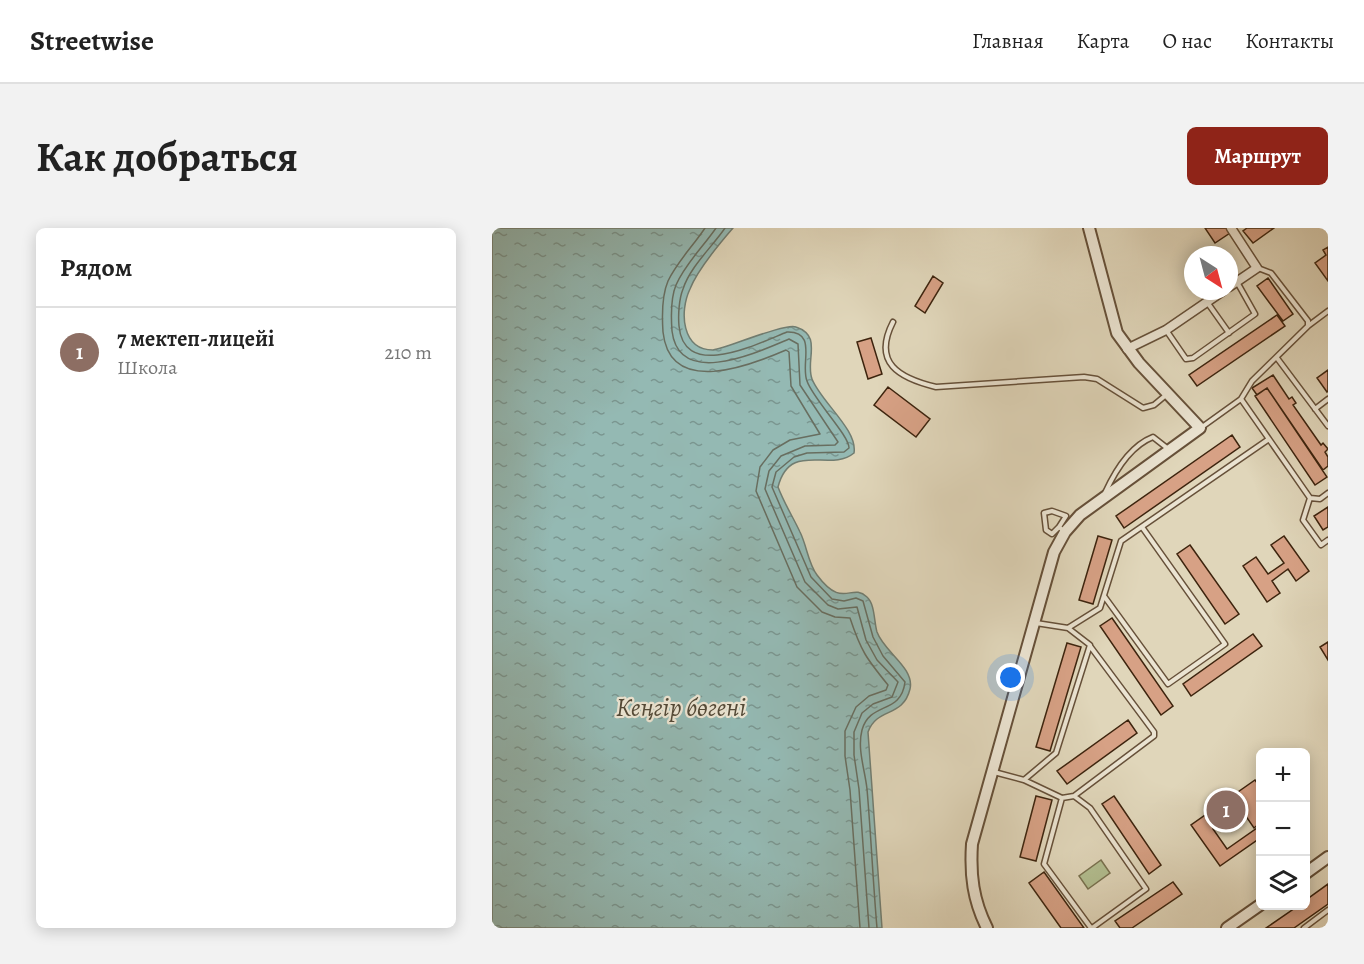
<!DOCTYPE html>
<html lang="ru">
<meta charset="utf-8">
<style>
body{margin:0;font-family:Alegreya,serif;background:#f2f2f2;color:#222}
.controls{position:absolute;right:18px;bottom:18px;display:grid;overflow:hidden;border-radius:9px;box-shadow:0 3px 15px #0003}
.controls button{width:54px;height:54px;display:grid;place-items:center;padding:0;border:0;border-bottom:2px solid #e0e0e0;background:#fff;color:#222;font:30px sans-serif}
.compass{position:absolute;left:692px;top:18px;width:54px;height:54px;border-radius:50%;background:#fff;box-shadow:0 3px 15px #0003;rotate:144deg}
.you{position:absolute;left:519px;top:450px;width:21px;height:21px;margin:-15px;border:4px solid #fff;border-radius:50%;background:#1a73e8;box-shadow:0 0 0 9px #1a73e833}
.badge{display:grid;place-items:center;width:39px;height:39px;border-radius:50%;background:#8f2418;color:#fff;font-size:20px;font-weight:700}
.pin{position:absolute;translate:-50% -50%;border:3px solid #fff;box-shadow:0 2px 6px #0006}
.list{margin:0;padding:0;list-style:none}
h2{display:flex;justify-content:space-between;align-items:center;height:78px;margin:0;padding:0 24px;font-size:26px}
h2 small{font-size:20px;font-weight:400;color:#767676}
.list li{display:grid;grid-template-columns:39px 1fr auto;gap:18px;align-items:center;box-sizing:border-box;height:90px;padding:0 24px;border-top:2px solid #e0e0e0}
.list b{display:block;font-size:22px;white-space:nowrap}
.list p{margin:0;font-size:20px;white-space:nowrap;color:#767676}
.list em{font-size:20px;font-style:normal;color:#767676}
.icon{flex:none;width:33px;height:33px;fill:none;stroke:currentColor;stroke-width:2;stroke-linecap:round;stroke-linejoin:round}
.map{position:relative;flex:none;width:836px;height:700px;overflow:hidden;border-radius:9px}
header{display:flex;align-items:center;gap:36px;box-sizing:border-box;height:84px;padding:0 30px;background:#fff;border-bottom:2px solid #e0e0e0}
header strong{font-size:28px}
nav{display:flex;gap:33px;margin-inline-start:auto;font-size:21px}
.intro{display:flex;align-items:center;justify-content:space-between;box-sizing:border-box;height:144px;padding:0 36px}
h1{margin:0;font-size:42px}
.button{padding:15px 27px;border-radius:9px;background:#8f2418;color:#fff;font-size:21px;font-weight:700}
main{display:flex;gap:36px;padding:0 36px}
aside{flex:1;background:#fff;border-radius:9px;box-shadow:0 3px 15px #0003}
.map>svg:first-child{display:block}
</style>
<header>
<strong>Streetwise</strong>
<nav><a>Главная</a><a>Карта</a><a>О нас</a><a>Контакты</a></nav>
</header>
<div class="intro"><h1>Как добраться</h1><a class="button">Маршрут</a></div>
<main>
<aside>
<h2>Рядом<small></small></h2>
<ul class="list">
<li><span class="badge" style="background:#8d6e63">1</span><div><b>7 мектеп-лицейі</b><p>Школа</p></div><em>210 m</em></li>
</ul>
</aside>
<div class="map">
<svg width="836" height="700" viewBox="0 0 836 700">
<defs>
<pattern id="water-ripples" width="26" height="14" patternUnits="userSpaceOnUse" patternTransform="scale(1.5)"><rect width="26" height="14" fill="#94b9b3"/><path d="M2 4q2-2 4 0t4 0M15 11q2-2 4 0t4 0" fill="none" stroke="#7a9690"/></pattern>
</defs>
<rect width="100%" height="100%" fill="#e0d6ba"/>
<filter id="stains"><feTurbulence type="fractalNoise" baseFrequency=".00333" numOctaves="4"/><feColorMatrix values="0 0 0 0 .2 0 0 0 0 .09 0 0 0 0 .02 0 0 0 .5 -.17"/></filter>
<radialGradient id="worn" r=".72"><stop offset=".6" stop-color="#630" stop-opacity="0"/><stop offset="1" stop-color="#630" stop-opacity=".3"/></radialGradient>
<path fill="#b2be90" stroke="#78714f" stroke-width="1.5" d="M 609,632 L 618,645 L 596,661 L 587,648 Z"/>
<path fill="url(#water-ripples)" stroke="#717d71" stroke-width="1.5" d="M 0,0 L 241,0 C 228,15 205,43 198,61 C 187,84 190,122 221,122 C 237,119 293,95 304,99 C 331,108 313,132 320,151 C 329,174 366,202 362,225 C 338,245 298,212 286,259 C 292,275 301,289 308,304 C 315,318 316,335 325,347 C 351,382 359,354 375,369 C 383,376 382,394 385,404 C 392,424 423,440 418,461 C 411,490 385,479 376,504 L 390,700 L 0,700 Z"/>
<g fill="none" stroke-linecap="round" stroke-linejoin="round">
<path stroke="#686e60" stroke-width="1.5" d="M 213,0 C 201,18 185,34 176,53 C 170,67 170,89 171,104 C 178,169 257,138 294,122 L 297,124 L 299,158 L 328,206 L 298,212 L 281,222 L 268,239 L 264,263 L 305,359 L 330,384 L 343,389 L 358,390 C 369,423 374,430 396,457 L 394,462 L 377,468 L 364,479 L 353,503 L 353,528 L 358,562 L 368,700
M 224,0 C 211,19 193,36 184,57 C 179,69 179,89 180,103 C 187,161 266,124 297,111 L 306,116 L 308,157 L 346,214 L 343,217 L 313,218 L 289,228 L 277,243 L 273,261 L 313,354 L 336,377 L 346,381 L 365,379 L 374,412 L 385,432 L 406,454 L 400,469 L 381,476 L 370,485 L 362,504 L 362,527 L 367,561 L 377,700
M 233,0 C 220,19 198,39 191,61 C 187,71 186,87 187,98 C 192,153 265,116 295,104 C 326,103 308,136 315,153 C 321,171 357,207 357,220 L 352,224 L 315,225 L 302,229 L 284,244 L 280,259 L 319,349 L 340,371 L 352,373 L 364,370 L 371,373 L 381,409 L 391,428 L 413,454 C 409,487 378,473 370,502 C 365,521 373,542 375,561 C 379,607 381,654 385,700"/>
</g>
<path fill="#d7a185" stroke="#3d240e" stroke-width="1.5" d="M 713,0 L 735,0 L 738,5 L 723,15 Z
M 755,0 L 782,0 L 761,15 L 751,3 Z
M 836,19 L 836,53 L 823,35 L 834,27 L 831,22 Z
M 441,48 L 451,55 L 433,85 L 423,78 Z
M 776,50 L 801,86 L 791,93 L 765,58 Z
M 785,87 L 793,98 L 705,158 L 697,147 Z
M 379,110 L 390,146 L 376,151 L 365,114 Z
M 836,142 L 836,163 L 835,164 L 825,150 Z
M 781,147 L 797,171 L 800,169 L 804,175 L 801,177 L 829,217 L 831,215 L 836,221 L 833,224 L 836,229 L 836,238 L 831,242 L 775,160 L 765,167 L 760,160 Z
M 396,159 L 438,191 L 424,209 L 382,177 Z
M 775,160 L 835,249 L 823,257 L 763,168 Z
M 740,207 L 748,219 L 632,300 L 624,288 Z
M 836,279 L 836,299 L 831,302 L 822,288 Z
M 606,308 L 620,312 L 601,376 L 587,372 Z
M 792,308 L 817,343 L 804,353 L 796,341 L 780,353 L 788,365 L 775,374 L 751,338 L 764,329 L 776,346 L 792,335 L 779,317 Z
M 698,317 L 747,386 L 733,396 L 685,326 Z
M 620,390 L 681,478 L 669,487 L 608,398 Z
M 761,406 L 770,418 L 699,468 L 691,456 Z
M 836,414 L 836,432 L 828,419 Z
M 575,415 L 589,419 L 558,523 L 544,519 Z
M 636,492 L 645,505 L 575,556 L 565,543 Z
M 763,552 L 768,559 L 768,595 L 762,600 L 749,581 L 721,601 L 735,621 L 768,598 L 768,610 L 728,638 L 699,597 Z
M 544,568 L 560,572 L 544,633 L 528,629 Z
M 622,568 L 669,637 L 657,646 L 610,576 Z
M 552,644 L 592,700 L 569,700 L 537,655 Z
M 681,654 L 690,666 L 640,700 L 628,700 L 623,693 Z
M 836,656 L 836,676 L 802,700 L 774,700 L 806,678 L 814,678 L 814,672 Z"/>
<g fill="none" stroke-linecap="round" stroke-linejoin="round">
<defs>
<path id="service" d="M 715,74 L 737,105
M 401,94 C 380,135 407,150 444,159 L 592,149 L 605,151 L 651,180 L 662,177 L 674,167
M 816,98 L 836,83
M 674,102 L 694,131 L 701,130 L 763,86 L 745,54
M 785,130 L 836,198
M 749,171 L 818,270
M 823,181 L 836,171
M 710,199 L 749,171 L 760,153 L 816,98 L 816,93 L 779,45 L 766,40
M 613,265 C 623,243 638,218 661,209 L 675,220
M 818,270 L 811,292 L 829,317 L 836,312
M 818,270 L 828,271 L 836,265
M 567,299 L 560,306 L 554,302 L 552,285 L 560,283 L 574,288 L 567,299 L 573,304
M 612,368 L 676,456 L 733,416 L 650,299
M 544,395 L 576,400 L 608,380 L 629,313 L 777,211
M 502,544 L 532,552 L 564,525 L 598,417 L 576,400
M 532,552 L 570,570 L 582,568 L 598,580 L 654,661 L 600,700
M 582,568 L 662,508 L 662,504 L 598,418
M 570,570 L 552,636 L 599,700
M 812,700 L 836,682"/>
<path id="minor" d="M 737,59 L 765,40 L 739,0
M 635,121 L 674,102 L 731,63"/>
<path id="tertiary" d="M 814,645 L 836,629
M 495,700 C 481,672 478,647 480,616 L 562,324 L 573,304 L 588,287 L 708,200 L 647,135 L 625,105 L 597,0
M 735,700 L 768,677"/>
</defs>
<use href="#service" stroke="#665039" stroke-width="7"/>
<use href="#minor" stroke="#665039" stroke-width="11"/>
<use href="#tertiary" stroke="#665039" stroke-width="14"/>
<use href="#service" stroke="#ebe4d2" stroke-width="4"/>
<use href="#minor" stroke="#ebe4d2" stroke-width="8"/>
<use href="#tertiary" stroke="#ebe4d2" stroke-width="10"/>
</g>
<g text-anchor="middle" stroke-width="4.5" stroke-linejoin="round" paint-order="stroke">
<g font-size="26" font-style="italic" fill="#534937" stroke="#ebe4d2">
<text x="189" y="488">Кеңгір бөгені</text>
</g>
</g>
<rect width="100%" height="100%" filter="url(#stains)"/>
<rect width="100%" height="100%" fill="url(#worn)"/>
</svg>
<div class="controls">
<button>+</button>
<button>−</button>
<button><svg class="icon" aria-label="layers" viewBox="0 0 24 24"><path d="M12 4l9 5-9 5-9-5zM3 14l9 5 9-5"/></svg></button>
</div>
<svg class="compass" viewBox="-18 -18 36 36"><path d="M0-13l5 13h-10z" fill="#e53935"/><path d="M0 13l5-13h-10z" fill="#767676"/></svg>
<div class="you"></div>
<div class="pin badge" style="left:734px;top:582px;background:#8d6e63">1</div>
</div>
</main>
